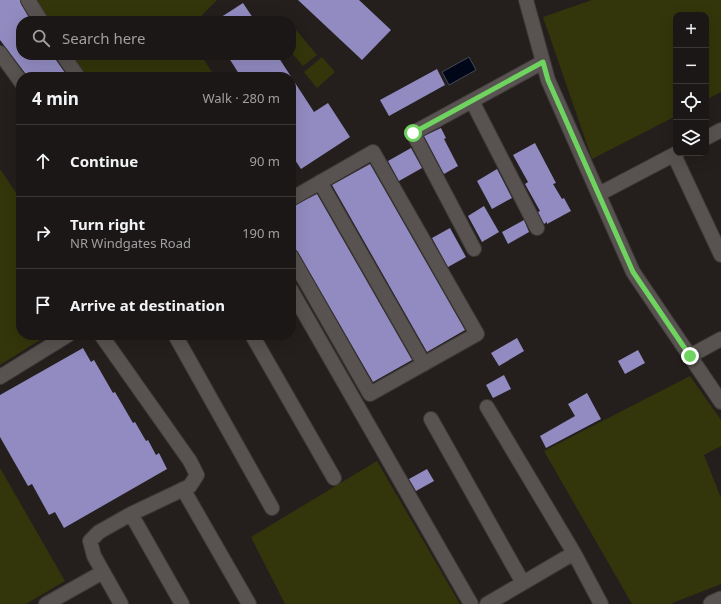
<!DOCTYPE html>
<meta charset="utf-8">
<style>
body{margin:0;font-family:"Noto Sans",sans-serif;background:#24201f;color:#f1f3f6}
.controls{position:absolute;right:12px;top:12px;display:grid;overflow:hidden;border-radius:8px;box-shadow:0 4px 16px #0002}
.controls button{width:36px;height:36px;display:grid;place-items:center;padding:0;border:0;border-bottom:1px solid #393635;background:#1b1716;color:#f1f3f6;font:20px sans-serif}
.stop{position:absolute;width:12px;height:12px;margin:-9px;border:3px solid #6fd360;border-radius:50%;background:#fff}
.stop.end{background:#6fd360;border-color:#fff;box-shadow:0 1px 4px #0008}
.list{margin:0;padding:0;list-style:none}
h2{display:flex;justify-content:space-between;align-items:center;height:52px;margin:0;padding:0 16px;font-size:17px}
h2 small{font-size:13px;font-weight:400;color:#a09fa1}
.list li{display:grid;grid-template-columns:26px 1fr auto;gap:12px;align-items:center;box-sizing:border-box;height:72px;padding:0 16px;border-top:1px solid #393635}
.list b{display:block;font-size:15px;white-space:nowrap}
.list p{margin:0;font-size:13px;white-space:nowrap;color:#a09fa1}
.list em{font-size:13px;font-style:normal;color:#a09fa1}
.icon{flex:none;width:22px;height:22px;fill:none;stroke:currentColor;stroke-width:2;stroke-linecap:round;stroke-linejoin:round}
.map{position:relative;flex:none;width:721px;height:604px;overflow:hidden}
.search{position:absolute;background:#1b1716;box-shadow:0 4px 16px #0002;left:16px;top:16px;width:280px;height:44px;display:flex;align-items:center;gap:10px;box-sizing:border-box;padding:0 14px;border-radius:16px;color:#a09fa1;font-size:15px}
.panel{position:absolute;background:#1b1716;box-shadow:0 4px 16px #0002;left:16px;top:72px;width:280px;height:268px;border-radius:16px}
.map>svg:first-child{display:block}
</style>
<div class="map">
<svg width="721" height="604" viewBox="0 0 721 604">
<rect width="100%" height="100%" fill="#241f1d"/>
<path fill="#33360a" d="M 31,0 L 217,0 L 196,21 L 45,21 Z
M 592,0 L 721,0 L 721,92 L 706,100 L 706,15 L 676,15 L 676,116 L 592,159 L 543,17 Z
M 291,24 L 317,55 L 303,66 L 291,52 Z
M 67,55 L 201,55 L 215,77 L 81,77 Z
M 322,57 L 335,72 L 317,88 L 304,72 Z
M 0,169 L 21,200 L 21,335 L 48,335 L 0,365 Z
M 690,376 L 721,420 L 721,446 L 704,455 L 721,498 L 721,584 L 670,604 L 632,604 L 544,451 Z
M 377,461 L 460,604 L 285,604 L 251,537 Z
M 0,468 L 65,581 L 26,604 L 0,604 Z"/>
<path fill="#000718" stroke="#464a56" d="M 469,57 L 476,70 L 449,85 L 442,72 Z"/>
<path fill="#928bc1" d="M 0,0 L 20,0 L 21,4 L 31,21 L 21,21 L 21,55 L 55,55 L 56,60 L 68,77 L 28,77 L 0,40 Z
M 298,0 L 359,0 L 391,30 L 362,60 Z
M 243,3 L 255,21 L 215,21 Z
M 227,55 L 277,55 L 314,112 L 328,103 L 350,137 L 301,169 L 291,154 L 291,77 L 241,77 Z
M 437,69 L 445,85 L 389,116 L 380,100 Z
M 441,128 L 446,138 L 444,139 L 458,166 L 444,174 L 424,136 Z
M 535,143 L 556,183 L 553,184 L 562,199 L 564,198 L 571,211 L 547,224 L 547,222 L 544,224 L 538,212 L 540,211 L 525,184 L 528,182 L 513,155 Z
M 411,148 L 422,168 L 399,181 L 388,161 Z
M 370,164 L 465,330 L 427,352 L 332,185 Z
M 497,169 L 512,198 L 492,209 L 477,181 Z
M 317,194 L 412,360 L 373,382 L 298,252 L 294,248 L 291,243 L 291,207 Z
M 484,206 L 499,232 L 482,242 L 468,216 Z
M 524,220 L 529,232 L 508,244 L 502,232 Z
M 450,228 L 466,257 L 448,267 L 432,238 Z
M 517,338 L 524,351 L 499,366 L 491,353 Z
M 83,348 L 91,362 L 94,360 L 113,393 L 115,392 L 133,423 L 135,422 L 146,441 L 148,440 L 156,455 L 159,453 L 167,469 L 64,528 L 55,512 L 49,515 L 32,484 L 28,486 L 0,437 L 0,395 Z
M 638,350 L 645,363 L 625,374 L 618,361 Z
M 504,375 L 511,389 L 493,398 L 486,385 Z
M 587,393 L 601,419 L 546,448 L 540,436 L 575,416 L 568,404 Z
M 427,469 L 434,481 L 416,491 L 409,479 Z"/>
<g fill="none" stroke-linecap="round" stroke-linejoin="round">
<defs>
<path id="minor" d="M 28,0 L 41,21
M 526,0 L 548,80 L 633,272 L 721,402
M 0,53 L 21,82
M 63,55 L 78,77
M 472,101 L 537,228
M 706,138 L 721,130
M 674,155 L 721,255
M 320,182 L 424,364
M 599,194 L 677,153
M 291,199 L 373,152 L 477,334 L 370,394 L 291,256
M 474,249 L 413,133 L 543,62
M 291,290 L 471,604
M 101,335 L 190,461 L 197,475 L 190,486 L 131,514 L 99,532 L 90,541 L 94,556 L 121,604
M 175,335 L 272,508
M 252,335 L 334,478
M 690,356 L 721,339
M 0,377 L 68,335
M 487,407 L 574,553 L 601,604
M 431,419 L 523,583
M 183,489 L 249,604
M 131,514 L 182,604
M 46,604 L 103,572
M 487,604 L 574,553"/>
<path id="tertiary" d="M 712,604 L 721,600"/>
</defs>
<use href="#minor" stroke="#3e3a38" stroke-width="16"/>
<use href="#tertiary" stroke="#3e3a38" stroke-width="19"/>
<use href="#minor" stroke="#585250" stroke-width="14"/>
<use href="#tertiary" stroke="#585250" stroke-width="17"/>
</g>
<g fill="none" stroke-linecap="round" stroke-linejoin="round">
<path stroke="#6fd360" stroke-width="5" d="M 413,133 L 543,62 L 548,80 L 633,272 L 690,356"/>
</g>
</svg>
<div class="controls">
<button>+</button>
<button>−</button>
<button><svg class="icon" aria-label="locate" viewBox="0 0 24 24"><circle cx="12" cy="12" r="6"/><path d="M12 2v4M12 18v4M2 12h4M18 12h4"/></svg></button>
<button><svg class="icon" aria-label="layers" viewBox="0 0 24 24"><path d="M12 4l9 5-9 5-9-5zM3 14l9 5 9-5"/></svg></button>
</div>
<div class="stop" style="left:413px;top:133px"></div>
<div class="stop end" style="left:690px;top:356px"></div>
<div class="search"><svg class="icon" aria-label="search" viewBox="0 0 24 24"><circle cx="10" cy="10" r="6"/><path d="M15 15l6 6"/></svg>Search here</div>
<section class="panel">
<h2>4 min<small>Walk · 280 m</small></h2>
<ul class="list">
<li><svg class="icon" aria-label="ahead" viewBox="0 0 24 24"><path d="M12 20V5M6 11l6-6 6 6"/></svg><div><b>Continue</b></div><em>90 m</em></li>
<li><svg class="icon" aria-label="right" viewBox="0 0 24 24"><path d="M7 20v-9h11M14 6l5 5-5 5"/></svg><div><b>Turn right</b><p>NR Windgates Road</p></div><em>190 m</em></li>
<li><svg class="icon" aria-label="arrive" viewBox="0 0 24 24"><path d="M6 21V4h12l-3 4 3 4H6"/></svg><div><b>Arrive at destination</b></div></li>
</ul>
</section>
</div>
